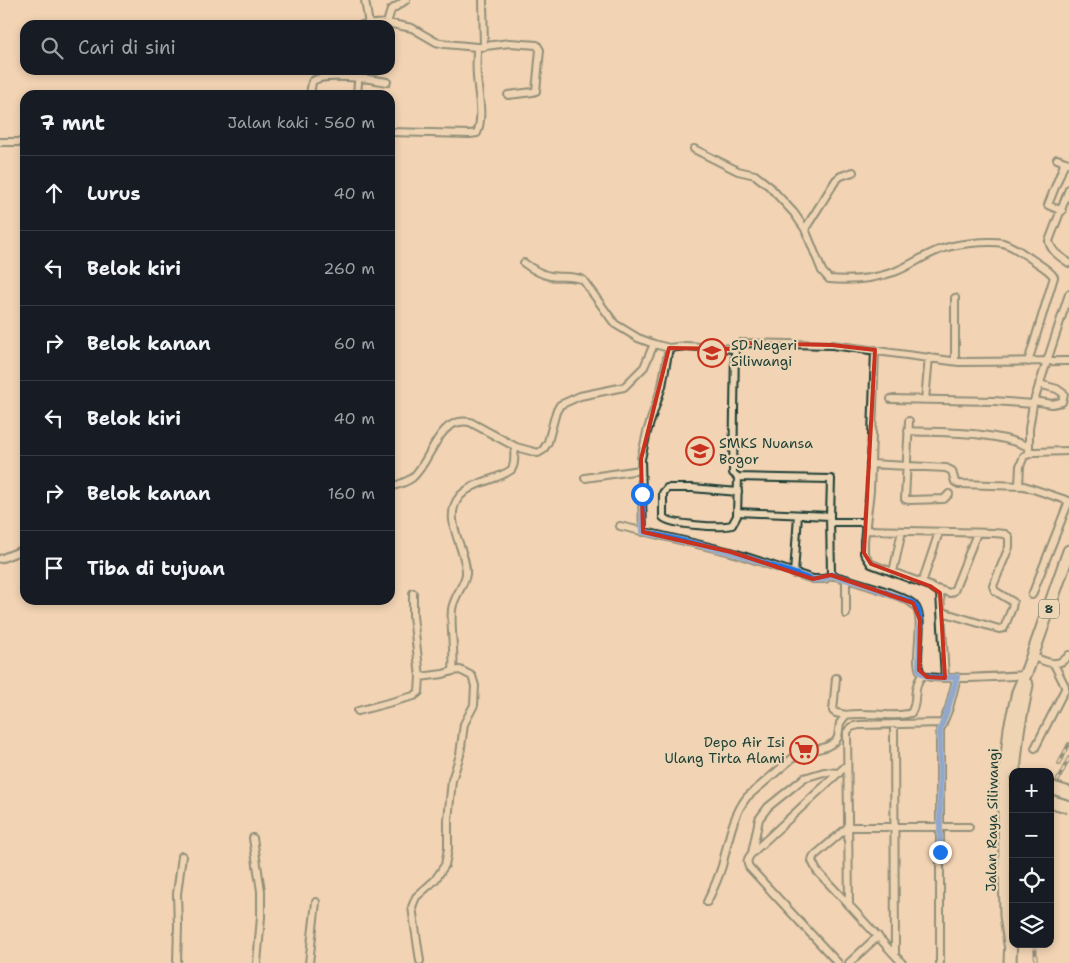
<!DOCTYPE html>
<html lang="id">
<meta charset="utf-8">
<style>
body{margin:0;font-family:"Shantell Sans",sans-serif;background:#242831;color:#f1f3f6}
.controls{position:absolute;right:15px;bottom:15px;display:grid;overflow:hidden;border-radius:10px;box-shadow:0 2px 8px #0003}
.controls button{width:45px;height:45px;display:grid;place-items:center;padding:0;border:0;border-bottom:1px solid #363941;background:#171b24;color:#f1f3f6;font:25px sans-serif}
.stop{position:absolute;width:15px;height:15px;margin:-11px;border:4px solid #1a73e8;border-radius:50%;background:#fff}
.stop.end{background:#1a73e8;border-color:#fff;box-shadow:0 1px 5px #0008}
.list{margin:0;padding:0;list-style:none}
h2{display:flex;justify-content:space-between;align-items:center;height:65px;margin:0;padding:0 20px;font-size:21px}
h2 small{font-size:16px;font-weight:400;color:#9ea1a6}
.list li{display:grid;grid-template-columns:32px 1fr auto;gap:15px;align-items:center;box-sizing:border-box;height:75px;padding:0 20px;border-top:1px solid #363941}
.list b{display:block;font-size:19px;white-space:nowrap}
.list em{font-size:16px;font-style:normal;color:#9ea1a6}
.icon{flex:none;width:28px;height:28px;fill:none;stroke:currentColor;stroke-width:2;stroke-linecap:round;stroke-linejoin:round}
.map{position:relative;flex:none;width:1069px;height:963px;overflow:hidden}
.search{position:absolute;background:#171b24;box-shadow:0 2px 8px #0003;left:20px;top:20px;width:375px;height:55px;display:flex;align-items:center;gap:12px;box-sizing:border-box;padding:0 18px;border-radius:15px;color:#9ea1a6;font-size:19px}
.panel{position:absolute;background:#171b24;box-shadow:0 2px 8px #0003;left:20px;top:90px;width:375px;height:515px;border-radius:15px}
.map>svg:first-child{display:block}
</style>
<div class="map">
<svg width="1069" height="963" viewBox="0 0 1069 963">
<rect width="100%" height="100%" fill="#f2d3b3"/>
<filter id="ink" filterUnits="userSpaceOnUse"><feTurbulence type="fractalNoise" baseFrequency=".02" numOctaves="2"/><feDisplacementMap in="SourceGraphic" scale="10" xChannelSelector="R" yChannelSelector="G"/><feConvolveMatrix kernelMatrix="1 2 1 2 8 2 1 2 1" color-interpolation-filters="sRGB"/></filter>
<g filter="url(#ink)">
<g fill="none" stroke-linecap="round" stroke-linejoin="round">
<defs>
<path id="street" d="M 365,0 L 369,25
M 483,0 L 484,47
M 387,23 L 412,28 L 436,42 L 445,44 L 477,47 L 510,43 L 537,45 L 540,50 L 536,91 L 533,92 L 508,95
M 362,25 L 387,23 L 391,10 L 406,0
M 310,95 L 312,82 C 321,72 372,79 387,82
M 357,95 L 359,70
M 390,132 L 470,134 L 477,133 C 484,116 478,94 477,76 C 476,67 477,57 477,47
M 0,142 L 25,142
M 694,149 L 738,171 L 755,175 L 769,186 L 794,213 L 805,229 L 822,271 L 829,279 C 850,281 873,279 894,272 C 910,266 923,256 939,250 C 953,244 989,240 1003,243 C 1013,246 1022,253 1030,258 C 1038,264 1049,269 1054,277 L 1028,362
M 1057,159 L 1065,162
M 1069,189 L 1049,241 C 1051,252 1061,257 1069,263
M 1062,211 L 1048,205 L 1065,162 L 1069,163
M 805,229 L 836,180 L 841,176 L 853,172
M 524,263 C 532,269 540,274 550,276 C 561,278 572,275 583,280 L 615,324 L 638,338 L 654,344
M 875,350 L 870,491 L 864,541 L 864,553 L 871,564 L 930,586 L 940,593 L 945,678
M 955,361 L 955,298
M 891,399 L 994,401 L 1033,404
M 925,400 L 929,357
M 1034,401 L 1052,404 L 1062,402 L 1064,394 L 1057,389 L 1039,384
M 909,421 L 905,499 L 909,500 L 944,499 L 949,494
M 908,431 C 946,433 994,431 1029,447
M 1029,453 L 1029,429 L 1033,404 L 1069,294
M 870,464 L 946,468 L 952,471 L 955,482 L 959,484 L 1024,486 L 1069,501
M 585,478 L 640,470
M 1019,485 L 1020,466 L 1024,456 L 1035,452 L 1069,451
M 390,487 C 397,485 405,483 412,478 C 432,461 437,416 470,422 L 516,447 L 538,453 L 543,450 L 548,442 L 556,412 L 560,405 L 580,396 L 624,387 L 644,367 L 654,344 L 669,348 L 686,346 L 735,349
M 738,492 L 692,488 L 667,488 L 663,493 L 663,517 C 670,525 721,528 732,525 L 737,516 L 738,477
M 737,512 L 830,516
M 830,522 L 866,522
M 620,526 L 731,552 L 813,579 L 825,579 L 831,575
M 865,530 L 994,533 L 1005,534 L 1009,537 L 1009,547 L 993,586 L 995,591 L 1013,602 L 1012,608 L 1004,628 L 999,629 L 942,612
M 643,532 L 641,459 L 647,432 L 662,386 L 669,348
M 0,559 L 25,549
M 893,572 L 902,531
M 794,574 L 798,515
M 922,583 L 939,532
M 937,589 L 950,593 L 954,591 L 977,533
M 413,593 L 413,616 L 420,677
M 1032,595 L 1069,501
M 846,614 L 846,579
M 1032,656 C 1045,662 1059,669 1069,655
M 1026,675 C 1011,676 930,681 923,675 C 910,665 928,619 914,605 C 905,595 847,579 831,575 L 830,516 L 831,479 L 738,477 L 733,473 L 735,349 L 740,343 L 832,345 L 959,362 L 1069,361
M 836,678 L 833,711 L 836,713 L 846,715
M 358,711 L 414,696 L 419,692 L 420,677 L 443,674 L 453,671
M 894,724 L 895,955
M 1035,748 L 1065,689 L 1065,686 L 1054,664
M 253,838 L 261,891 L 261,917 L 257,963
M 752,853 L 759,819 L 768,807 L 804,778 L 824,772 L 839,773
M 707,902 C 713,890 718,879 722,866 C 728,843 732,816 747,797 L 795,756 L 806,752 L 826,747 L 835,742 L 838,737 L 840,723 L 846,715 C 867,711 892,719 911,713 C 919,701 911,690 922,675
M 849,905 L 817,871 L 812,861 L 813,857 L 848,827 L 969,827
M 420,961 L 412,907 L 416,897 L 435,880 L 445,865 L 448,849 L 448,820 L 452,780 L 460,755 L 464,724 L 474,705 L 475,686 L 472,676 L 460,670 L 453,671 C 455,650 450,629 452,609 C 454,596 465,584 466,574 C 468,551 440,519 460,496 C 474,481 495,481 511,470 C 517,463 512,455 516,447
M 177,963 L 178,926 L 177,894 L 182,856
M 309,963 L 316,902
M 838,963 L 749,867 C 746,861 748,858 752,853 L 847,765
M 849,963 L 878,936
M 902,963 L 849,905 L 847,732 L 851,727 L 859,725 L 942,723
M 940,963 L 940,730 L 949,708 L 957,677"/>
<path id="highway" d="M 1014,772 L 1018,731 L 1027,685
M 1012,837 L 1013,796
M 1010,944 L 1006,916 L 1004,811 L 1005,774 L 1010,728 L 1018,692 L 1028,668 L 1069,551
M 1010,963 L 1011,937"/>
</defs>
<use href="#street" stroke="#1f3d34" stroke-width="10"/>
<use href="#highway" stroke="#1f3d34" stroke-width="15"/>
<use href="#street" stroke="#ecd6b5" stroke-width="6"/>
<use href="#highway" stroke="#ecd6b5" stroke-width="11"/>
<defs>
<path id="rail" d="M 1059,764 L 1069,744
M 1050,803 L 1056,784 L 1069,758
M 1035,944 L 1036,963"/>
</defs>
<use href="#rail" stroke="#1f3d34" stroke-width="4"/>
<use href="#rail" stroke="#ecd6b5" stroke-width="2" stroke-dasharray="5.5" stroke-linecap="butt"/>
<defs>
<path id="highway-bridge" d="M 1050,787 L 1069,793
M 1050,801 L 1069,807"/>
</defs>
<use href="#highway-bridge" stroke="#1f3d34" stroke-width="15" stroke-linecap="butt"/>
<use href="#highway-bridge" stroke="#ecd6b5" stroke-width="11"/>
</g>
</g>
<g fill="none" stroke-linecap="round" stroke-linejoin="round" filter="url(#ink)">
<path stroke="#1a73e8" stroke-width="6" d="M 642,494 L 643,532 L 731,552 L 813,580 L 825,579 L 831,575 L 863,584 L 913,603 L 918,610 L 920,620 L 919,670 C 926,681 945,678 957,677 L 948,708 L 940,730 L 940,852"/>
</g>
<path d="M0 0H1069V963H0ZM 740,343 L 832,345 L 875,350 L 864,553 L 871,564 L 930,586 L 940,593 L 945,678 L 927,677 L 919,670 L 920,620 L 913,603 L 831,575 L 813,579 L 731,552 L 643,532 L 641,459 L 669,348 L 735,349 Z" fill="#f2d3b3" fill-opacity=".55" fill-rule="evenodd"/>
<path fill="none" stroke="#c8321e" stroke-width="4" stroke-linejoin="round" d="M 740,343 L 832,345 L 875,350 L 864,553 L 871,564 L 930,586 L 940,593 L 945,678 L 927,677 L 919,670 L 920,620 L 913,603 L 831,575 L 813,579 L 731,552 L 643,532 L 641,459 L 669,348 L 735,349 Z"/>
<defs>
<symbol id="school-ring" viewBox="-11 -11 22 22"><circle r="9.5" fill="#ecd6b5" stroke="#c8321e" stroke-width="1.5"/><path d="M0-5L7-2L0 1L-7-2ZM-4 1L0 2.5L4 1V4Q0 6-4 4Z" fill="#c8321e"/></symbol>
<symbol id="supermarket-ring" viewBox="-11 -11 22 22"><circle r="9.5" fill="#ecd6b5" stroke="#c8321e" stroke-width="1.5"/><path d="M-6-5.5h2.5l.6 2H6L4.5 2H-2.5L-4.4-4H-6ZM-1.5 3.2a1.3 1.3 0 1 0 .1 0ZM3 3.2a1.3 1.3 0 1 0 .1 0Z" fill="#c8321e"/></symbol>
</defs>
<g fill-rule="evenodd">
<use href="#school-ring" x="696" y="337" width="32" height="32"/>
<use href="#school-ring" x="684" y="435" width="32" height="32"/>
<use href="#supermarket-ring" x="788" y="734" width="32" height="32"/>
</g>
<g text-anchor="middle" stroke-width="4.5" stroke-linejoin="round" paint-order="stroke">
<rect fill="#ecd6b5" stroke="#5c6b5b" stroke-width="1" x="1039" y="599.5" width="20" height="19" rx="4"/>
<g font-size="12" font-weight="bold" fill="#1f3d34">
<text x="1049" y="613">8</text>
</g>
<g font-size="14" fill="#1f3d34" stroke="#ecd6b5" text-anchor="start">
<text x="731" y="350">SD Negeri<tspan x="731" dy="16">Siliwangi</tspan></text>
<text x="719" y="448">SMKS Nuansa<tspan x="719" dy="16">Bogor</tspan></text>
<text x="785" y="747" text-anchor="end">Depo Air Isi<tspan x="785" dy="16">Ulang Tirta Alami</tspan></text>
</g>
<g font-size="14" fill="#1f3d34" stroke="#ecd6b5">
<text transform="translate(992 820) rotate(-89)" y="5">Jalan Raya Siliwangi</text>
</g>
</g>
</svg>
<div class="controls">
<button>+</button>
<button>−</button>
<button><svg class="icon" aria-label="locate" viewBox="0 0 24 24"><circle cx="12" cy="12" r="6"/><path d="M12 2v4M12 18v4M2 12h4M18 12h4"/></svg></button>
<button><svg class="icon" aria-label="layers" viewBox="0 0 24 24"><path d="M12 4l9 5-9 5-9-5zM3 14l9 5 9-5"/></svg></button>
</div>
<div class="stop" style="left:642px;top:494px"></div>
<div class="stop end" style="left:940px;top:852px"></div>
<div class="search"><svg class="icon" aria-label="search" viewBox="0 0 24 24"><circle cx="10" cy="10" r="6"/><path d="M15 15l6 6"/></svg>Cari di sini</div>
<section class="panel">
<h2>7 mnt<small>Jalan kaki · 560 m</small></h2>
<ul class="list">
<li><svg class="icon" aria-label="ahead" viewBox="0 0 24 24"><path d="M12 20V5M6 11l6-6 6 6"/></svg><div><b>Lurus</b></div><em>40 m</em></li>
<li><svg class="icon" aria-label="left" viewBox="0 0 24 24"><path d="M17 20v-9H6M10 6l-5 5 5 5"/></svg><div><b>Belok kiri</b></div><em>260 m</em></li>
<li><svg class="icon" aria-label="right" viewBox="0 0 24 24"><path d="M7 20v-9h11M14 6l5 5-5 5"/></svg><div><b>Belok kanan</b></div><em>60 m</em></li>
<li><svg class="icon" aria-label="left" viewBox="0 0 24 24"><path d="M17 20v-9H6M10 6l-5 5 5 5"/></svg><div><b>Belok kiri</b></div><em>40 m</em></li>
<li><svg class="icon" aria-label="right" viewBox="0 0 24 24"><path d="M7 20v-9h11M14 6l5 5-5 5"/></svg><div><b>Belok kanan</b></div><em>160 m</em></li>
<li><svg class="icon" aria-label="arrive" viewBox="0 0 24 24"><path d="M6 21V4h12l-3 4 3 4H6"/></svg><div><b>Tiba di tujuan</b></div></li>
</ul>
</section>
</div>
